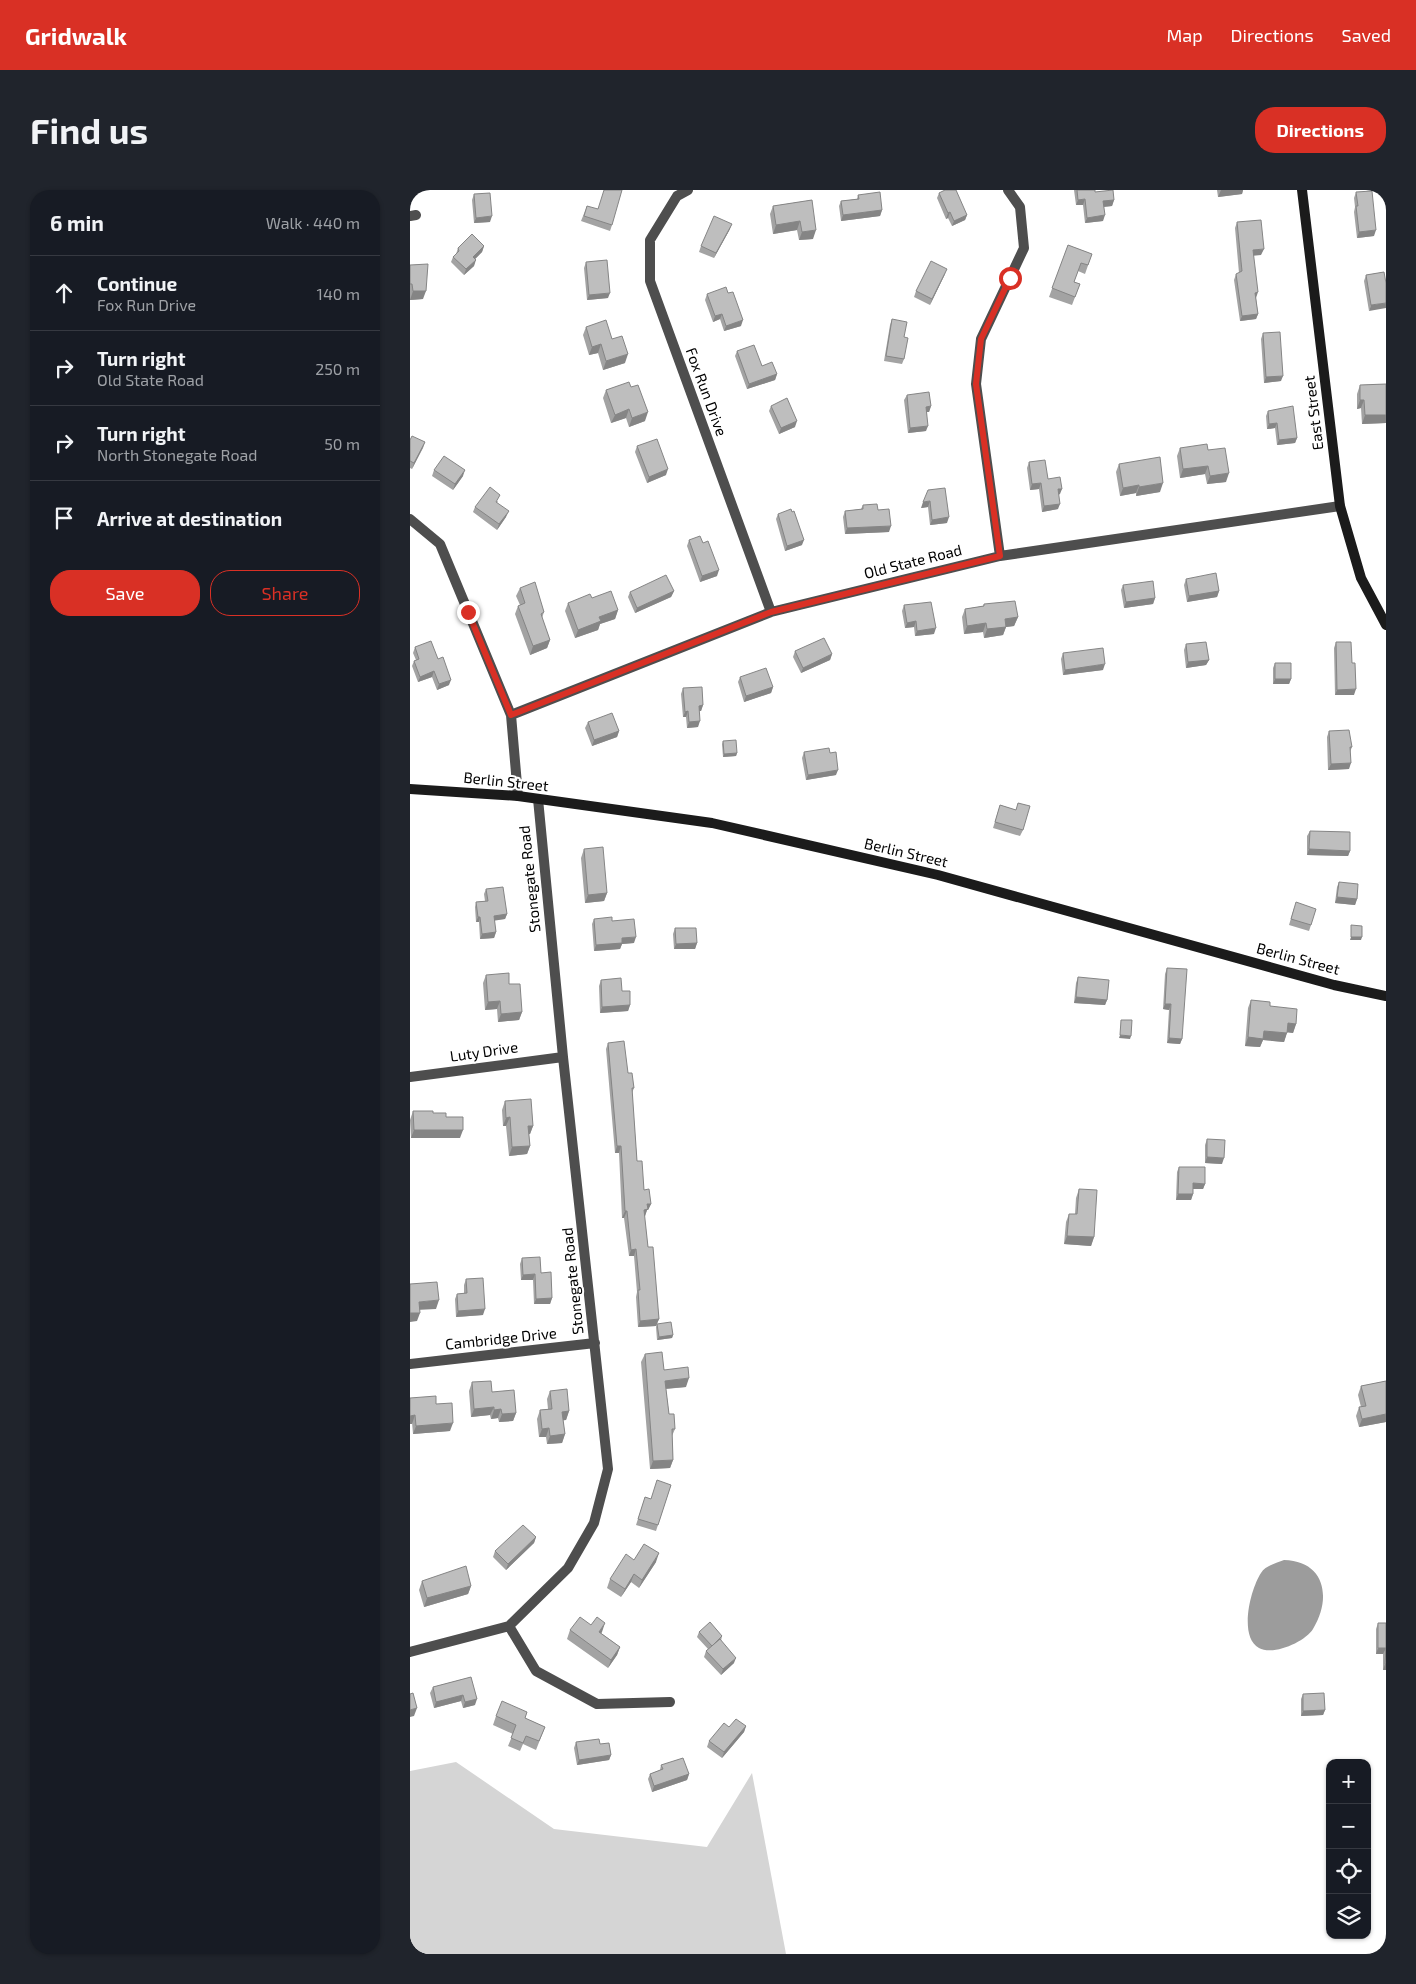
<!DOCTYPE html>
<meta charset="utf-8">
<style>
body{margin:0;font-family:"Exo 2",sans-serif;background:#20242c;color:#f1f3f6}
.controls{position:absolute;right:15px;bottom:15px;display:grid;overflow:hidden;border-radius:10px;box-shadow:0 1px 4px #0004}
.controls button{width:45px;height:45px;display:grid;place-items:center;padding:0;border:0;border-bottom:1px solid #363941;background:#171b24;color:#f1f3f6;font:25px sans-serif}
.stop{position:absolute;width:15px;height:15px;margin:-11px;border:4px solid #d93025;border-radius:50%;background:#fff}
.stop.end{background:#d93025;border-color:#fff;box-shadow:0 1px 5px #0008}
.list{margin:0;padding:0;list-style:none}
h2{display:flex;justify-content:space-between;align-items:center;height:65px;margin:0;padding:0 20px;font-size:21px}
h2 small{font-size:16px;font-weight:400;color:#9ea1a6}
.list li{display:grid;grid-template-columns:32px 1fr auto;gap:15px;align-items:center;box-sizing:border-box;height:75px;padding:0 20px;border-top:1px solid #363941}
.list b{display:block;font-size:19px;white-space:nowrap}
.list p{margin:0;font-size:16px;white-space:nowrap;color:#9ea1a6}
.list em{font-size:16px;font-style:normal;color:#9ea1a6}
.actions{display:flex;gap:10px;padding:15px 20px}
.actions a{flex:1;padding:11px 0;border:1px solid #d93025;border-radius:20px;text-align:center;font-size:18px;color:#d93025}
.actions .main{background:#d93025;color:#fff}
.icon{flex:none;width:28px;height:28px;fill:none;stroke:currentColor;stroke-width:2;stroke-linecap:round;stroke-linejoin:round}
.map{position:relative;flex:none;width:976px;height:1764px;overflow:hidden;border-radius:20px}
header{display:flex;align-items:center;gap:30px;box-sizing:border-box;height:70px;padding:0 25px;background:#d93025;color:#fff}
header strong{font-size:24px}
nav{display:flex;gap:28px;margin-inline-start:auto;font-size:18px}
.intro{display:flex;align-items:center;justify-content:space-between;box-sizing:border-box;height:120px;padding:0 30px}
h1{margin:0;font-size:35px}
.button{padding:12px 22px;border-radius:20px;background:#d93025;color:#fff;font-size:18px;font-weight:700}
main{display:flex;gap:30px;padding:0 30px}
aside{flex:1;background:#171b24;border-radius:20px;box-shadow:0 1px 4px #0004}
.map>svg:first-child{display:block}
</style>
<header>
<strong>Gridwalk</strong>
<nav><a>Map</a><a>Directions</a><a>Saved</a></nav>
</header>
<div class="intro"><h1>Find us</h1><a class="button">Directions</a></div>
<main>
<aside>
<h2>6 min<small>Walk · 440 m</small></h2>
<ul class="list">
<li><svg class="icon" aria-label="ahead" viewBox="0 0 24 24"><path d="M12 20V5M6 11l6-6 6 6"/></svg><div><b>Continue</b><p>Fox Run Drive</p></div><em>140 m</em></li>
<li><svg class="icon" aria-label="right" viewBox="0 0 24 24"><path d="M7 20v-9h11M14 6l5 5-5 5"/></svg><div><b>Turn right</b><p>Old State Road</p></div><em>250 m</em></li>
<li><svg class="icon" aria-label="right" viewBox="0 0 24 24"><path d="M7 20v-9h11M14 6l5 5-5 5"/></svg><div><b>Turn right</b><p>North Stonegate Road</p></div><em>50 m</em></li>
<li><svg class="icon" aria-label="arrive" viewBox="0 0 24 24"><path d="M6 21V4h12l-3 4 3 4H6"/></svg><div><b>Arrive at destination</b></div></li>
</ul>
<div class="actions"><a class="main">Save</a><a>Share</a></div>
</aside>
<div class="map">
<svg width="976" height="1764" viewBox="0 0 976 1764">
<rect width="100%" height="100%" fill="#fff"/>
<path fill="#d5d5d5" d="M 46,1572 L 144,1639 L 297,1657 L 342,1583 L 376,1764 L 0,1764 L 0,1581 Z"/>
<path fill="#9c9c9c" d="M 874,1370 C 915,1371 922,1408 903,1439 C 895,1452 863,1466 849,1458 C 828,1446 841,1398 851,1383 C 855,1376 866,1373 874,1370 Z"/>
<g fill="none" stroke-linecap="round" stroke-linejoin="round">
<path stroke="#4e4e4e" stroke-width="10" d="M 278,0 L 267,6 L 240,50 L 240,91 L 361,422
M 0,26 L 6,25
M 0,329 L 30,354 L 101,525 L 108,606
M 590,366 L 566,194 L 571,149 L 614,58 L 610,17 L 598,0
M 101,525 L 361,422 L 590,366 L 930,316
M 0,887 L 153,867
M 0,1174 L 185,1153
M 99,1436 L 126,1481 L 187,1514 L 260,1512
M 0,1462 L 99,1436 L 158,1378 L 184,1333 L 198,1279 L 153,867 L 128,609"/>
<path stroke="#1b1b1b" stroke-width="10" d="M 892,0 L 930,316 L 951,388 L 976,435
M 0,599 L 108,606 L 302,633 L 528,685 L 924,795 L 976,806"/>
</g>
<path fill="#a3a3a3" d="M 664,0 L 685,0 L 685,2 L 704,10 L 702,16 L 694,17 L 693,31 L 675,33 L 673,15 L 666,15 Z
M 807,0 L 833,0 L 832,4 L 808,7 Z
M 946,2 L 964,46 L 947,48 L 944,22 L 945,17 L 944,8 Z
M 529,3 L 557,25 L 555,30 L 542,36 L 538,28 L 536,29 L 527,8 Z
M 64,4 L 80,32 L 64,33 L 62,10 Z
M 448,5 L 472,20 L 470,26 L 431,31 L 429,16 L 431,11 L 447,9 Z
M 402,10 L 403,49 L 389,50 L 387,40 L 363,44 L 360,24 L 363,16 Z
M 177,16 L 202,35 L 200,41 L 171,31 Z
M 827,32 L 851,65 L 843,65 L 846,108 L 848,124 L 846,129 L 830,131 L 824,90 L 826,84 L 829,83 L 825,38 Z
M 320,39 L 304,68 L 289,62 L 291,56 Z
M 658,55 L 682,64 L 675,84 L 668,81 L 664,92 L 670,94 L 662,115 L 639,107 Z
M 74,56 L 72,62 L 65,69 L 64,76 L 54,85 L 41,72 L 43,67 L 46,64 L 48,58 Z
M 176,72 L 198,108 L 177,110 L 174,78 Z
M 0,75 L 13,109 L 0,110 Z
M 974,82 L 959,121 L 954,91 L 956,85 Z
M 535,84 L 520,115 L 504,107 L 506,101 Z
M 297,104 L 331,136 L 314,141 L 310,129 L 303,132 L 295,110 Z
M 482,129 L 494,147 L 494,169 L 492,174 L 474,171 L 480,135 Z
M 176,137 L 202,149 L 215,173 L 193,180 L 188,163 L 179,165 L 173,145 Z
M 853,143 L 871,191 L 854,193 L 851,149 Z
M 327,161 L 352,176 L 367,184 L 365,190 L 337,199 L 325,166 Z
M 976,194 L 976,233 L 952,234 L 951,218 L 947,219 L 947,204 L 950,195 Z
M 196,200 L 235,231 L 219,237 L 216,228 L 201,233 L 193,208 Z
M 497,205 L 521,216 L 519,222 L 517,222 L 516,241 L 498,243 L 494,210 Z
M 361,216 L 385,237 L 369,244 L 359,221 Z
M 858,221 L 887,248 L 885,253 L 867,255 L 865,238 L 857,239 L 856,226 Z
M 0,250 L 15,252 L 2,279 L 0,278 Z
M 227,256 L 256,285 L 237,293 L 225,262 Z
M 770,258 L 798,260 L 816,292 L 797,294 L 795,284 L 770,288 L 767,266 Z
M 619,272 L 638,289 L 650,304 L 648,305 L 648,319 L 632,322 L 629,299 L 620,300 L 617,278 Z
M 709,274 L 750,302 L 726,306 L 726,303 L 710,306 L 706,282 Z
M 24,280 L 53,286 L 43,300 L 22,286 Z
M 535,298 L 537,333 L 520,335 L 518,317 L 511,318 Z
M 88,311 L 87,313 L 96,327 L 87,340 L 63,322 L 65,317 Z
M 453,315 L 468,320 L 479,342 L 435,344 L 433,327 L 435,321 L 451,319 Z
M 368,324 L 392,355 L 375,361 L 366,329 Z
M 279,350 L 293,353 L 307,386 L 290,392 L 277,356 Z
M 776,389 L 809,401 L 807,407 L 777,412 L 774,395 Z
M 713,395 L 745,408 L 743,414 L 714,418 L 711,400 Z
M 110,398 L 134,422 L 132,428 L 140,450 L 137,458 L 120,465 L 105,424 L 108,416 L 110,415 L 106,406 Z
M 264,401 L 261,407 L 225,423 L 218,407 L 220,402 Z
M 182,408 L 208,420 L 205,429 L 190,434 L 188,440 L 165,448 L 155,421 L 158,413 Z
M 574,414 L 608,427 L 604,436 L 596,437 L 593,445 L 574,448 L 573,442 L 554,444 L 552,427 L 555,419 L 573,416 Z
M 494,415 L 524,444 L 505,446 L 504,437 L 495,438 L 492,421 Z
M 926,452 L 944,505 L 925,505 L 924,458 Z
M 776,454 L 799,470 L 796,475 L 776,478 L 774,460 Z
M 5,457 L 28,469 L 39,495 L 27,500 L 22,487 L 8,492 L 2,476 L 4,471 L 6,470 L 3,463 Z
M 385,461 L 422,464 L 420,470 L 391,483 L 383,467 Z
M 653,463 L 693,480 L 653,485 L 651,469 Z
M 865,473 L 881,489 L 879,494 L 863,494 L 863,478 Z
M 330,487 L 363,497 L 361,503 L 334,512 L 328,492 Z
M 273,498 L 293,515 L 291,521 L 289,521 L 288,537 L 277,538 L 276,527 L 273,527 L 271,504 Z
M 178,532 L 209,541 L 207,547 L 182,556 L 175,538 Z
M 919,541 L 942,557 L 940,562 L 939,579 L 918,580 L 917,547 Z
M 313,551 L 327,563 L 326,566 L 313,567 L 312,554 Z
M 394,562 L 420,563 L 426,585 L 396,590 L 392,568 Z
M 590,615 L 606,620 L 613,640 L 610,646 L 583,638 Z
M 900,641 L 940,661 L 938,666 L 897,665 L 897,646 Z
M 174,659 L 197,703 L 194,711 L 175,713 L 171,668 Z
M 929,692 L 947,709 L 945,715 L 925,713 L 927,697 Z
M 76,699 L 97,724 L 95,729 L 84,730 L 86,742 L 84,748 L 70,749 L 69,732 L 66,732 L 65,717 L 66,712 L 75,711 L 74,704 Z
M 884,718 L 901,735 L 899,741 L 879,735 Z
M 184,729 L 202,731 L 224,753 L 212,754 L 210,759 L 184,761 L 182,734 Z
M 265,738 L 287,753 L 285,759 L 264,759 L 263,744 Z
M 757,778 L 772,849 L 770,854 L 757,853 L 759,820 L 753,819 L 755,784 Z
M 76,785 L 99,794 L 112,822 L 109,830 L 88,832 L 87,819 L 75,820 L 73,793 Z
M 668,787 L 697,810 L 695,815 L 664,813 L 666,793 Z
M 191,790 L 220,815 L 218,821 L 190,823 L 189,796 Z
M 841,810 L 860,816 L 886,834 L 883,843 L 877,842 L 874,852 L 853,850 L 850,857 L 835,856 L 838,818 Z
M 198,853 L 218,883 L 224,898 L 222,903 L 227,971 L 234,1000 L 241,1014 L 238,1020 L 237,1020 L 235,1026 L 234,1026 L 238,1057 L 249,1129 L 246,1136 L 228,1137 L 226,1107 L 227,1102 L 224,1066 L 219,1066 L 214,1028 L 212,1028 L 209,963 L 205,963 L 196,859 Z
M 95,911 L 123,936 L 120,944 L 119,944 L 120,956 L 117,964 L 99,966 L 96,936 L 93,936 L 92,920 Z
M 3,921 L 23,923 L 36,927 L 50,948 L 1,948 L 0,930 Z
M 797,949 L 812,974 L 795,973 L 795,955 Z
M 769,977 L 795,994 L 793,999 L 783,999 L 783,1004 L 781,1010 L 766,1010 L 767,982 Z
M 669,999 L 684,1047 L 681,1056 L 654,1054 L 656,1032 L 659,1024 L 665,1024 L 666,1008 Z
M 112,1068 L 131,1083 L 142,1108 L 140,1114 L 124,1114 L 123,1090 L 111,1090 L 110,1074 Z
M 56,1089 L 73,1125 L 46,1127 L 45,1109 L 47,1104 L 54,1103 L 54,1095 Z
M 247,1134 L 263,1145 L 262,1148 L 247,1150 L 246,1137 Z
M 235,1164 L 276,1197 L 256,1199 L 259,1224 L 265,1239 L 262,1246 L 263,1270 L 260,1278 L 240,1279 L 231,1172 Z
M 976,1191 L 976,1232 L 949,1237 L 946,1226 L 949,1217 L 951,1217 L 948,1205 L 951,1196 Z
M 62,1192 L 82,1202 L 106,1223 L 103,1231 L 89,1232 L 88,1228 L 81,1229 L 80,1225 L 61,1227 L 59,1201 Z
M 140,1201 L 159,1221 L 156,1230 L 153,1230 L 155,1244 L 152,1253 L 137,1254 L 136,1247 L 129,1247 L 127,1229 L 130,1220 L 138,1219 L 137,1209 Z
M 0,1208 L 26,1214 L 40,1241 L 3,1244 Z
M 261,1295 L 246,1341 L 226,1335 L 235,1307 L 241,1309 Z
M 126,1347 L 124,1353 L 96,1380 L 83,1367 L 85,1361 Z
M 224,1370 L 246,1372 L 229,1398 L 221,1392 L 211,1407 L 197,1398 L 200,1389 Z
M 12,1391 L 61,1396 L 58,1404 L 14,1417 L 9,1400 Z
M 968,1433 L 976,1433 L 976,1480 L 973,1480 L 973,1464 L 966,1464 L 966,1439 Z
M 181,1435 L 192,1442 L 191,1443 L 210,1457 L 207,1465 L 198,1478 L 157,1449 L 160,1440 Z
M 289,1442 L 312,1446 L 311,1451 L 324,1473 L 311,1485 L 294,1467 L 296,1461 L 298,1459 L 287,1447 Z
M 61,1487 L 65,1515 L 53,1518 L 51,1511 L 24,1518 L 20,1503 L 23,1497 Z
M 893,1504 L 915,1520 L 913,1525 L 891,1526 L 891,1509 Z
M 117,1522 L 115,1528 L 135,1537 L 126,1560 L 113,1554 L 110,1561 L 98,1556 L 103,1544 L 83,1535 L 86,1526 Z
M 336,1536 L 334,1542 L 312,1568 L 297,1557 L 299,1551 L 319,1537 Z
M 166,1552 L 190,1554 L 201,1565 L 199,1570 L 167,1575 L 164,1558 Z
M 251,1575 L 279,1584 L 277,1590 L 242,1602 L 238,1589 L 240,1584 L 250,1580 Z"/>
<path fill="#858585" d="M 811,0 L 833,0 L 832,4 L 808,7 Z
M 675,9 L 673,15 L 666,15 L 668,10 Z
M 704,10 L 702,16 L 691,17 L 693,11 Z
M 472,20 L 470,26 L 431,31 L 433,25 Z
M 540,22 L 538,28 L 536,29 L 538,23 Z
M 557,25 L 555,30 L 542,36 L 544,31 Z
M 695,25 L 693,31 L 675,33 L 677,28 Z
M 82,26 L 80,32 L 64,33 L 66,28 Z
M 390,31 L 387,40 L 363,44 L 366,35 Z
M 322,34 L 320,39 L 304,68 L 306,63 Z
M 406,40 L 403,49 L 389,50 L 392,42 Z
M 966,40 L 964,46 L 947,48 L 949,42 Z
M 74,56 L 72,62 L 61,73 L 63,67 Z
M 854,59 L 851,65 L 841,66 L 843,60 Z
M 66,70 L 64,76 L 54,85 L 56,79 Z
M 537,79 L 535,84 L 520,115 L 522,109 Z
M 3,101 L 16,101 L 13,109 L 0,110 Z
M 848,102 L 846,108 L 843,109 L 845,103 Z
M 200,103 L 198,108 L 177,110 L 179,105 Z
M 976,113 L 976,118 L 959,121 L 961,115 Z
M 312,124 L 310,129 L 303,132 L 305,126 Z
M 848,124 L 846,129 L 830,131 L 832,126 Z
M 333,130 L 331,136 L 314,141 L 316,136 Z
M 191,154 L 188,163 L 179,165 L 182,157 Z
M 218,164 L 215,173 L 193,180 L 196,171 Z
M 367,184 L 365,190 L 337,199 L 339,194 Z
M 873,186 L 871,191 L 854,193 L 856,187 Z
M 950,210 L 954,210 L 951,218 L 947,219 Z
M 521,216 L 519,222 L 514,222 L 516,217 Z
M 219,219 L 216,228 L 201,233 L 205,225 Z
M 238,222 L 235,231 L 219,237 L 222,228 Z
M 955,225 L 976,225 L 976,233 L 952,234 Z
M 387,231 L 385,237 L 369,244 L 371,238 Z
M 867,233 L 865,238 L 857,239 L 859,234 Z
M 518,236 L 516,241 L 498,243 L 500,238 Z
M 887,248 L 885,253 L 867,255 L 869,250 Z
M 15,252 L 13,258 L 2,279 L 4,273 Z
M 798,276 L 795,284 L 770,288 L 773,279 Z
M 258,279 L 256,285 L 237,293 L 239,287 Z
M 55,280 L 53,286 L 43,300 L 45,294 Z
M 819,283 L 816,292 L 797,294 L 800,286 Z
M 631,293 L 629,299 L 620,300 L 622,294 Z
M 753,293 L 750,302 L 726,306 L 729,297 Z
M 729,295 L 726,303 L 710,306 L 713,298 Z
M 648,299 L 652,299 L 650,304 L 645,305 Z
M 520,311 L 518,317 L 511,318 L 513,312 Z
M 650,314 L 648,319 L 632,322 L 634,316 Z
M 99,321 L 96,327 L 87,340 L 89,334 Z
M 539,327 L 537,333 L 520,335 L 522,330 Z
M 481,336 L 479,342 L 435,344 L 437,338 Z
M 394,350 L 392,355 L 375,361 L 377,356 Z
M 309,380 L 307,386 L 290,392 L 292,386 Z
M 264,401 L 261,407 L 225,423 L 227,418 Z
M 809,401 L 807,407 L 777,412 L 779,406 Z
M 745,408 L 743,414 L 714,418 L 716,412 Z
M 208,420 L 205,429 L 190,434 L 188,440 L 165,448 L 168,440 L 189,427 Z
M 608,427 L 604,436 L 596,437 L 593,445 L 574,448 L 577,439 L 595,429 Z
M 506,431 L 504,437 L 495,438 L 497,433 Z
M 576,433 L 573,442 L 554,444 L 557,436 Z
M 526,438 L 524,444 L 505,446 L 507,441 Z
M 140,450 L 137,458 L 120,465 L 123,456 Z
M 422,464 L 420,470 L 391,483 L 393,478 Z
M 799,470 L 796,475 L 776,478 L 778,472 Z
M 695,474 L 693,480 L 653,485 L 655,480 Z
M 24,481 L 22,487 L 8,492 L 10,487 Z
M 865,489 L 881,489 L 879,494 L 863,494 Z
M 41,490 L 39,495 L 27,500 L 29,494 Z
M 363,497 L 361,503 L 334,512 L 336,506 Z
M 946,499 L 944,505 L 925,505 L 927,500 Z
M 293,515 L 291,521 L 287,521 L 289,516 Z
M 278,521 L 276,527 L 273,527 L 275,522 Z
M 290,531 L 288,537 L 277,538 L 279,532 Z
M 209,541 L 207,547 L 182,556 L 184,550 Z
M 327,563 L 326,566 L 313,567 L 314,564 Z
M 941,573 L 939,579 L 918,580 L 921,574 Z
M 428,580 L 426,585 L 396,590 L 398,585 Z
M 899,659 L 940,661 L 938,666 L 897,665 Z
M 197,703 L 194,711 L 175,713 L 178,705 Z
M 927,707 L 947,709 L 945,715 L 925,713 Z
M 97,724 L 95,729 L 82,731 L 84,726 Z
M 68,727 L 70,727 L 69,732 L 66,732 Z
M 86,742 L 84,748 L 70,749 L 72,744 Z
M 226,747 L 224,753 L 212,754 L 210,759 L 184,761 L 186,755 L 212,748 Z
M 941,747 L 952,747 L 951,750 L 940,750 Z
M 287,753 L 285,759 L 264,759 L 266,754 Z
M 666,807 L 697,810 L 695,815 L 664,813 Z
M 90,811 L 87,819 L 75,820 L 78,812 Z
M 755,814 L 761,814 L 759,820 L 753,819 Z
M 220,815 L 218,821 L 190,823 L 192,817 Z
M 112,822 L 109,830 L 88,832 L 91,824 Z
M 878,833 L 886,834 L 883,843 L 875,842 Z
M 854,841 L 877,843 L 874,852 L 853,850 L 850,857 L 835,856 L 838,847 Z
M 710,845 L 721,846 L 720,849 L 709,848 Z
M 759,848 L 772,849 L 770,854 L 757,853 Z
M 100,927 L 96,936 L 93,936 L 96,928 Z
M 118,936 L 123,936 L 120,944 L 115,945 Z
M 4,940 L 53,940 L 50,948 L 1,948 Z
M 120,956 L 117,964 L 99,966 L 102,957 Z
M 207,956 L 211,956 L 209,963 L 205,963 Z
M 797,967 L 814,968 L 812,974 L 795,973 Z
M 783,993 L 795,994 L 793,999 L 781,999 Z
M 768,1004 L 783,1004 L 781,1010 L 766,1010 Z
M 237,1014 L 241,1014 L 238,1020 L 237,1020 L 235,1026 L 231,1026 Z
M 215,1021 L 217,1021 L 214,1028 L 212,1028 Z
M 657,1046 L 684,1047 L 681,1056 L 654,1054 Z
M 226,1059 L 224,1066 L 219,1066 L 221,1060 Z
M 125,1084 L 123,1090 L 111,1090 L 113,1085 Z
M 142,1108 L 140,1114 L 124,1114 L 126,1109 Z
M 29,1110 L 26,1119 L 6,1120 L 9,1112 Z
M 75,1119 L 73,1125 L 46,1127 L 48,1121 Z
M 0,1123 L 10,1123 L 7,1131 L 0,1132 Z
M 249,1129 L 246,1136 L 228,1137 L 230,1131 Z
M 263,1145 L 262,1148 L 247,1150 L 249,1147 Z
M 279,1188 L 276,1197 L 252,1199 L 255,1191 Z
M 84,1217 L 80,1225 L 61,1227 L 64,1219 Z
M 91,1219 L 88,1228 L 81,1229 L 84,1220 Z
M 159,1221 L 156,1230 L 149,1231 L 152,1222 Z
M 106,1223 L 103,1231 L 89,1232 L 92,1224 Z
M 976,1224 L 976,1232 L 949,1237 L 952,1229 Z
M 5,1225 L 2,1234 L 0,1234 L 0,1226 Z
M 43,1233 L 40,1241 L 3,1244 L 6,1236 Z
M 139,1238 L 136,1247 L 129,1247 L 132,1239 Z
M 155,1244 L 152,1253 L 137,1254 L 140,1246 Z
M 263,1270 L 260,1278 L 240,1279 L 243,1271 Z
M 126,1347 L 124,1353 L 96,1380 L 98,1374 Z
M 249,1363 L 246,1372 L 229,1398 L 232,1390 Z
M 224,1384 L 221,1392 L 211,1407 L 215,1399 Z
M 61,1396 L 58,1404 L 14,1417 L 17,1408 Z
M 195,1433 L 192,1442 L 186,1450 L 189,1442 Z
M 210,1457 L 207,1465 L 198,1478 L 201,1470 Z
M 968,1458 L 976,1458 L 973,1464 L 966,1464 Z
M 326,1468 L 324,1473 L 311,1485 L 313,1479 Z
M 975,1474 L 976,1474 L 976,1480 L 973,1480 Z
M 53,1505 L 51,1511 L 24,1518 L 26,1512 Z
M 67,1509 L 65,1515 L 53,1518 L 55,1512 Z
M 7,1518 L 4,1526 L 0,1527 L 0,1520 Z
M 915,1520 L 913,1525 L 891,1526 L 893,1521 Z
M 336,1536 L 334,1542 L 312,1568 L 314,1562 Z
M 201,1565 L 199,1570 L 167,1575 L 169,1570 Z
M 279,1584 L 277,1590 L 242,1602 L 244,1596 Z"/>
<path fill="#bebebe" stroke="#858585" d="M 194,0 L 212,0 L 202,35 L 174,26 L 177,16 L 188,19 Z
M 535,0 L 546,0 L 557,25 L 544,31 L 540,22 L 538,23 L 529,3 Z
M 667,0 L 685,0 L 685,2 L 703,0 L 704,10 L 693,11 L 695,25 L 677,28 L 675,9 L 668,10 Z
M 962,1 L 966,40 L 949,42 L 946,16 L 948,16 L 946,2 Z
M 470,2 L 472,20 L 433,25 L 431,11 L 449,9 L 448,5 Z
M 80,3 L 82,26 L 66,28 L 64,4 Z
M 402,10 L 406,40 L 392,42 L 390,31 L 366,35 L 363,16 Z
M 304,26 L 322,34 L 306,63 L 291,56 Z
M 851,30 L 854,59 L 843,60 L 848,102 L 845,103 L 848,124 L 832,126 L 826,84 L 832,81 L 827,32 Z
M 62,44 L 74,56 L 63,67 L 66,70 L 56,79 L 43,67 L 49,61 L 48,58 Z
M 658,55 L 682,64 L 678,75 L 671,73 L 664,92 L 670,94 L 665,107 L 642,98 Z
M 197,70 L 200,103 L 179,105 L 176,72 Z
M 521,71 L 537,79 L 522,109 L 506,101 Z
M 18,74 L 16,101 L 3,101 L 2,94 L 0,94 L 0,75 Z
M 974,82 L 976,93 L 976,113 L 961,115 L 956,85 Z
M 316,97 L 318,103 L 323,102 L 333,130 L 316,136 L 312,124 L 305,126 L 297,104 Z
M 482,129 L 497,132 L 494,147 L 498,148 L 494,169 L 476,166 Z
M 196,130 L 202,149 L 212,146 L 218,164 L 196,171 L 191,154 L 182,157 L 176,137 Z
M 870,142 L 873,186 L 856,187 L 853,143 Z
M 344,155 L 352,176 L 362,172 L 367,184 L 339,194 L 327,161 Z
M 219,192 L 221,197 L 228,195 L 238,222 L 222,228 L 219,219 L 205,225 L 196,200 Z
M 976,194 L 976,225 L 955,225 L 954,210 L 950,210 L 950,195 Z
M 519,202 L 521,216 L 516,217 L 518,236 L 500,238 L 497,205 Z
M 377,208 L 387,231 L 371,238 L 361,216 Z
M 883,216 L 887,248 L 869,250 L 867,233 L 859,234 L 858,221 Z
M 2,246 L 15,252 L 4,273 L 0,271 L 0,250 Z
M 247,249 L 258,279 L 239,287 L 227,256 Z
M 797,254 L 798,260 L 815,258 L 819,283 L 800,286 L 798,276 L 773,279 L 770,258 Z
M 34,266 L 55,280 L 45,294 L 24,280 Z
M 750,267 L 753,293 L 729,297 L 729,295 L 713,298 L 709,274 Z
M 635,270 L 638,289 L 650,287 L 652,299 L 648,299 L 650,314 L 634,316 L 631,293 L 622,294 L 619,272 Z
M 80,297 L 90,305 L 86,312 L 99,321 L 89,334 L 65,317 Z
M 535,298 L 539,327 L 522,330 L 520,311 L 513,312 L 518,300 Z
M 467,314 L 468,320 L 479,319 L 481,336 L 437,338 L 435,321 L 453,319 L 453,315 Z
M 381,319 L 382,322 L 384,321 L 394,350 L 377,356 L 368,324 Z
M 290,346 L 293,353 L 298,351 L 309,380 L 292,386 L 279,350 Z
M 806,383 L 809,401 L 779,406 L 776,389 Z
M 256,385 L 264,401 L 227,418 L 220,402 Z
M 743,391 L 745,408 L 716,412 L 713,395 Z
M 125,392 L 134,422 L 131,424 L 140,450 L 123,456 L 108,416 L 115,413 L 110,398 Z
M 201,401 L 208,420 L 189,427 L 191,431 L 168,440 L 158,413 L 180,404 L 182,408 Z
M 605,411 L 608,427 L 595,429 L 596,437 L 577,439 L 576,433 L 557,436 L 555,419 L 574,416 L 574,414 Z
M 521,412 L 526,438 L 507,441 L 506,431 L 497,433 L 494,415 Z
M 414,448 L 422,464 L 393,478 L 385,461 Z
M 21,451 L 28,469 L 33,467 L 41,490 L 29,494 L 24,481 L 10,487 L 4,471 L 9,469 L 5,457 Z
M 796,452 L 799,470 L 778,472 L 776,454 Z
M 926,452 L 941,452 L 942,473 L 945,473 L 946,499 L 927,500 Z
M 693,458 L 695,474 L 655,480 L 653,463 Z
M 865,473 L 881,473 L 881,489 L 865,489 Z
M 356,478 L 363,497 L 336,506 L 330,487 Z
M 292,497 L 293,515 L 289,516 L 290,531 L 279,532 L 278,521 L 275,522 L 273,498 Z
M 202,523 L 209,541 L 184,550 L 178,532 Z
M 939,540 L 942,557 L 940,557 L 941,573 L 921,574 L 919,541 Z
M 326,550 L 327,563 L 314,564 L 313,551 Z
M 419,558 L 420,563 L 426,562 L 428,580 L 398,585 L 394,562 Z
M 608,613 L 620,616 L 613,640 L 585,632 L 590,615 L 606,620 Z
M 900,641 L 940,642 L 940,661 L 899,659 Z
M 193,657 L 197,703 L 178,705 L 174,659 Z
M 929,692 L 948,694 L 947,709 L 927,707 Z
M 93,697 L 97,724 L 84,726 L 86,742 L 72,744 L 70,727 L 68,727 L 66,712 L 78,711 L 76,699 Z
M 886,712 L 906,719 L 901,735 L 881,729 Z
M 202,727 L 202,731 L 224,729 L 226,747 L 212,748 L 212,753 L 186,755 L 184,729 Z
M 941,735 L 952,736 L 952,747 L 941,747 Z
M 265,738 L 286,738 L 287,753 L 266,754 Z
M 757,778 L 777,779 L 772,849 L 759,848 L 761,814 L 755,814 Z
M 99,783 L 99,794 L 110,794 L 112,822 L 91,824 L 90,811 L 78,812 L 76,785 Z
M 668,787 L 699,790 L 697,810 L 666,807 Z
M 211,788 L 212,801 L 220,801 L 220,815 L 192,817 L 191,790 Z
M 841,810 L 860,812 L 860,816 L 887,819 L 886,834 L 878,833 L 877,843 L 854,841 L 853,849 L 838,847 Z
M 711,830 L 722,830 L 721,846 L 710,845 Z
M 214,851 L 218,883 L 222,883 L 224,898 L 222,898 L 227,971 L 232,971 L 234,1000 L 239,999 L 241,1014 L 237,1014 L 238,1019 L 234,1020 L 238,1057 L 243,1057 L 249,1129 L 230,1131 L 228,1100 L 230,1100 L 226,1059 L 221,1060 L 217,1021 L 215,1021 L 211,956 L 207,956 L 198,853 Z
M 121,909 L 123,936 L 118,936 L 120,956 L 102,957 L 100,927 L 96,928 L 95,911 Z
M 3,921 L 23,921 L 23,923 L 36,923 L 36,927 L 53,927 L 53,940 L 4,940 Z
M 797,949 L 815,950 L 814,968 L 797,967 Z
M 769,977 L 795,977 L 795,994 L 783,993 L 783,1004 L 768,1004 Z
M 669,999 L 687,1000 L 684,1047 L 657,1046 L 659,1024 L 667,1024 Z
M 130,1067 L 131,1083 L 141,1082 L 142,1108 L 126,1109 L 125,1084 L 113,1085 L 112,1068 Z
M 73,1088 L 75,1119 L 48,1121 L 47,1104 L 57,1103 L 56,1089 Z
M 27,1092 L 29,1110 L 9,1112 L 10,1123 L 0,1123 L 0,1094 Z
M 261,1132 L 263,1145 L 249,1147 L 247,1134 Z
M 252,1162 L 254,1180 L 278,1177 L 279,1188 L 255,1191 L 259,1224 L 264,1224 L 265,1239 L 262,1239 L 263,1270 L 243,1271 L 235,1164 Z
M 81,1191 L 82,1202 L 104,1200 L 106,1223 L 92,1224 L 91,1219 L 84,1220 L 84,1217 L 64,1219 L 62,1192 Z
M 976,1191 L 976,1224 L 952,1229 L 949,1217 L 956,1216 L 951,1196 Z
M 157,1199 L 159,1221 L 152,1222 L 155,1244 L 140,1246 L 139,1238 L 132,1239 L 130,1220 L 142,1219 L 140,1201 Z
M 26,1206 L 26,1214 L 42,1213 L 43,1233 L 6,1236 L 5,1225 L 0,1226 L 0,1208 Z
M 247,1290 L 261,1295 L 248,1335 L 228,1329 L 235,1307 L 241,1309 Z
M 113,1335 L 126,1347 L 98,1374 L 85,1361 Z
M 234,1354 L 249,1363 L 232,1390 L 224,1384 L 215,1399 L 200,1389 L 216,1364 L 224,1370 Z
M 56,1376 L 61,1396 L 17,1408 L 12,1391 Z
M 170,1427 L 181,1435 L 187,1427 L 195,1433 L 189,1442 L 210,1457 L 201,1470 L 160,1440 Z
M 300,1432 L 312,1446 L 302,1456 L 289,1442 Z
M 968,1433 L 976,1433 L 976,1474 L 975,1474 L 976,1458 L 968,1458 Z
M 310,1449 L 326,1468 L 313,1479 L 296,1461 Z
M 61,1487 L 67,1509 L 55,1512 L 53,1505 L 26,1512 L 23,1497 Z
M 3,1503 L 7,1518 L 0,1520 L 0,1504 Z
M 914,1503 L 915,1520 L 893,1521 L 893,1504 Z
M 92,1511 L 117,1522 L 115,1528 L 135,1537 L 129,1551 L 116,1546 L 113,1553 L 101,1548 L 106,1535 L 86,1526 Z
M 326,1529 L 336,1536 L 314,1562 L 299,1551 L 314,1533 L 319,1537 Z
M 189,1549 L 190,1554 L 199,1553 L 201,1565 L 169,1570 L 166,1552 Z
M 273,1568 L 279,1584 L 244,1596 L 240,1584 L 253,1579 L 251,1575 Z"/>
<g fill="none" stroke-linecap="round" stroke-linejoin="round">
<path stroke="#d93025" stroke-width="6" d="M 58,422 L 101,525 L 361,422 L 590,366 L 566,194 L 571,149 L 600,88"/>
</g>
<g text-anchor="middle" stroke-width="4" stroke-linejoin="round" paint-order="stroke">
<g font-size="15" fill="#000" stroke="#fff">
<text transform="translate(296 202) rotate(70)" y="5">Fox Run Drive</text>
<text transform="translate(904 223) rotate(-97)" y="5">East Street</text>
<text transform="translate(503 372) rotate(-14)" y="5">Old State Road</text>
<text transform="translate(96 592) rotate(6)" y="5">Berlin Street</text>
<text transform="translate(496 663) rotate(13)" y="5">Berlin Street</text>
<text transform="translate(120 689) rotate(-96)" y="5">Stonegate Road</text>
<text transform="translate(888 769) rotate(15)" y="5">Berlin Street</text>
<text transform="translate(74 862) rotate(-8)" y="5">Luty Drive</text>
<text transform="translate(163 1091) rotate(-96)" y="5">Stonegate Road</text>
<text transform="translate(91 1149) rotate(-6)" y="5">Cambridge Drive</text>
</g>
</g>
</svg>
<div class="controls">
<button>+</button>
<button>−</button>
<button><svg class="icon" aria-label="locate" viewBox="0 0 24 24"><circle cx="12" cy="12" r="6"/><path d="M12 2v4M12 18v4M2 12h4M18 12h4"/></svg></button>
<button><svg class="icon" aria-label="layers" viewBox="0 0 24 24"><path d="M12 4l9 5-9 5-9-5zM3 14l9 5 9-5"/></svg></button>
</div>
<div class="stop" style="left:600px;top:88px"></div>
<div class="stop end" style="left:58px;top:422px"></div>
</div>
</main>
